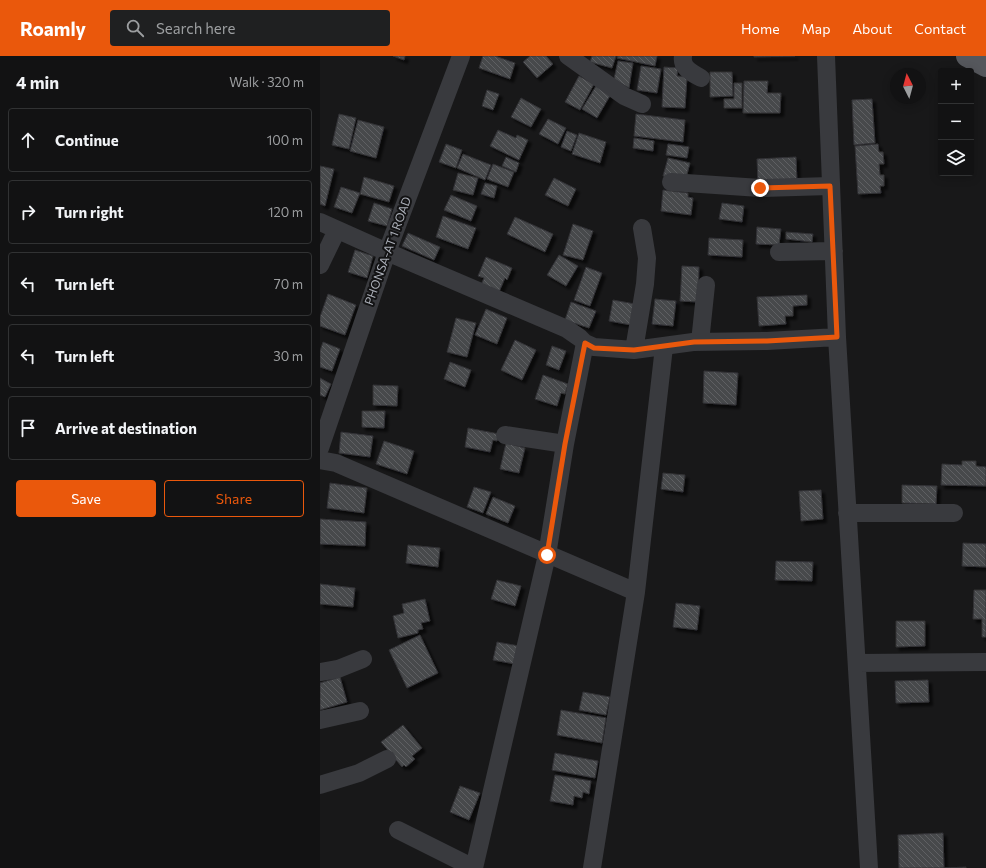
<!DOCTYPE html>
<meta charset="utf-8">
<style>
body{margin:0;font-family:Commissioner,sans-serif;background:#1f2021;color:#f1f3f6}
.controls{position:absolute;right:12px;top:12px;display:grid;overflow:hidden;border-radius:4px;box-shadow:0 2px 10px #0003}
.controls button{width:36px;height:36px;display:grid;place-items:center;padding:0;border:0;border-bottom:1px solid #313233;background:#121213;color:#f1f3f6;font:20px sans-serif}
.compass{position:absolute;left:570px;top:12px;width:36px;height:36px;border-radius:50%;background:#121213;box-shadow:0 2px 10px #0003;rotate:354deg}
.stop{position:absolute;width:12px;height:12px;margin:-9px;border:3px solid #ea580c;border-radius:50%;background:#fff}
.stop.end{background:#ea580c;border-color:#fff;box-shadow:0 1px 4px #0008}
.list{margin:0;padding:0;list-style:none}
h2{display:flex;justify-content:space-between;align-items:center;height:52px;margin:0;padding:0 16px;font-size:17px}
h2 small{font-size:13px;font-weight:400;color:#9c9ea0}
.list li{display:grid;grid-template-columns:26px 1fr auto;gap:12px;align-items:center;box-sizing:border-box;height:64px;margin:0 8px 8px;padding:0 8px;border:1px solid #313233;border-radius:4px}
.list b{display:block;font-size:15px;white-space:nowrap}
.list em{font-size:13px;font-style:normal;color:#9c9ea0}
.actions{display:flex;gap:8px;padding:12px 16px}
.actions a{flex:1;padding:9px 0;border:1px solid #ea580c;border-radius:4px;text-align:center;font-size:14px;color:#ea580c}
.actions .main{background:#ea580c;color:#fff}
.icon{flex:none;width:22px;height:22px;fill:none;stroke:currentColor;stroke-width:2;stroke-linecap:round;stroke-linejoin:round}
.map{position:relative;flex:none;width:666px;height:812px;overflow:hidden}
header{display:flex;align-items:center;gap:24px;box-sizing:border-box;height:56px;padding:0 20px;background:#ea580c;color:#fff}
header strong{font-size:19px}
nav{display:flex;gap:22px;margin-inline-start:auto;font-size:14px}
.search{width:280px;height:36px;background:#1f2021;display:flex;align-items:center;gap:10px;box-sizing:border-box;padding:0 14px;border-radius:4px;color:#9c9ea0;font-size:15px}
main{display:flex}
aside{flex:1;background:#121213}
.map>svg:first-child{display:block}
</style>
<header>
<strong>Roamly</strong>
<div class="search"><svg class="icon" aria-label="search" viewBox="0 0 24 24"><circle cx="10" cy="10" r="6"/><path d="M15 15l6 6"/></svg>Search here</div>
<nav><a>Home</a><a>Map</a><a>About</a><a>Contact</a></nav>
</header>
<main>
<aside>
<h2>4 min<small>Walk · 320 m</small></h2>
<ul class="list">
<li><svg class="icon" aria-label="ahead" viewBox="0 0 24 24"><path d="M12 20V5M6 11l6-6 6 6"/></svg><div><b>Continue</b></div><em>100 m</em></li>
<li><svg class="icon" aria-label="right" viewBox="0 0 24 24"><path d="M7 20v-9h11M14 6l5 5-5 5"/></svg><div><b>Turn right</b></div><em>120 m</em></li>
<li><svg class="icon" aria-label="left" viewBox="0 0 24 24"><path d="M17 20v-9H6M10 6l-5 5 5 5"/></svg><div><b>Turn left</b></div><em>70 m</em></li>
<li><svg class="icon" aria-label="left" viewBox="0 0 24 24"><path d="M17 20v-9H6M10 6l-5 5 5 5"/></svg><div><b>Turn left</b></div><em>30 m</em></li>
<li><svg class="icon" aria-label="arrive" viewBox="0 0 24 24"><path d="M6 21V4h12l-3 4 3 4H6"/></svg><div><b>Arrive at destination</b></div></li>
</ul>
<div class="actions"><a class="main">Save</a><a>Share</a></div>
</aside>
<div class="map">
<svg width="666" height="812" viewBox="0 0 666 812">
<defs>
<pattern id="building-back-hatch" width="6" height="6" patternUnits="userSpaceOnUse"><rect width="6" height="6" fill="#47484c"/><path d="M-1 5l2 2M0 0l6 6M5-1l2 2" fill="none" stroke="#5f6064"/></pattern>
<filter id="shadow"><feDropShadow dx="3.5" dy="3.5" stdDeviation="1" flood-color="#0009"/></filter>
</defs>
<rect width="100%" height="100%" fill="#181819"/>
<path fill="url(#building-back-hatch)" stroke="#323235" filter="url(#shadow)" d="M 73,0 L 85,0 L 84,4 Z
M 163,0 L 175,0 L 195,7 L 190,23 L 159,12 Z
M 210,0 L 226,0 L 233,8 L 217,22 L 203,6 Z
M 272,0 L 296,0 L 292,12 L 270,6 Z
M 298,0 L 337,0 L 335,10 L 297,2 Z
M 434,0 L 475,0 L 434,1 Z
M 298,5 L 313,7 L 309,32 L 294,23 Z
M 321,10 L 341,13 L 337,37 L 317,34 Z
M 344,11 L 358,12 L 357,20 L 367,21 L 365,52 L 342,51 Z
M 390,16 L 412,16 L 413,40 L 390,41 Z
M 259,20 L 274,28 L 260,54 L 245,46 Z
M 424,25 L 448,25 L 447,37 L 461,37 L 460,57 L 423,57 Z
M 414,27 L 422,27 L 422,52 L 404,52 L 404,43 L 414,43 Z
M 276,30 L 291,38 L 277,62 L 262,53 Z
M 167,34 L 179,38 L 173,54 L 162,50 Z
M 201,42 L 221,53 L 211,71 L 191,61 Z
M 552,43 L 555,87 L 534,89 L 532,44 Z
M 19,58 L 36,62 L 29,93 L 12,89 Z
M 316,58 L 365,64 L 363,86 L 314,80 Z
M 228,63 L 246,72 L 238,88 L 219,78 Z
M 38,64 L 64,71 L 56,102 L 30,95 Z
M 178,74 L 196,82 L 197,79 L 208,84 L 199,104 L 170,90 Z
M 247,75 L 257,79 L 251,95 L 241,91 Z
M 259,77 L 286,86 L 280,107 L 252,98 Z
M 314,82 L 334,85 L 333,95 L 313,92 Z
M 126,88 L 142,94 L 136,112 L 119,106 Z
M 348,88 L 369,91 L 367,102 L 346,99 Z
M 558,88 L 559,96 L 563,96 L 564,108 L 559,108 L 560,119 L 564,119 L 564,130 L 560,130 L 561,137 L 538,138 L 535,90 Z
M 143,98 L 171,109 L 165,124 L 137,112 Z
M 186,101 L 199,107 L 196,116 L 182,110 Z
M 476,101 L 477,126 L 438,128 L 437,103 Z
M 348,102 L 370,107 L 365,126 L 343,120 Z
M 173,108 L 194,116 L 188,131 L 167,123 Z
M 0,110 L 14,113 L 5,150 L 0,148 Z
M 138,117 L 158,122 L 153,139 L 133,134 Z
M 44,121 L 74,130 L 69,146 L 40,138 Z
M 234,122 L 256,133 L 248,150 L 225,139 Z
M 165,127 L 177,130 L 174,142 L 161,138 Z
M 21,131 L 40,137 L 32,157 L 14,151 Z
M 343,134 L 368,137 L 368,141 L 373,142 L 371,159 L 341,155 Z
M 131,139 L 157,150 L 151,165 L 124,154 Z
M 54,147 L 72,153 L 67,170 L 48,165 Z
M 402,147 L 424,150 L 422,166 L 399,163 Z
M 123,160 L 156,172 L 148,193 L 116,181 Z
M 195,161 L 233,178 L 225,196 L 187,178 Z
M 253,168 L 273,175 L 263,204 L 243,199 Z
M 437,171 L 461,173 L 459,189 L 436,188 Z
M 466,176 L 493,178 L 492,186 L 466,183 Z
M 88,177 L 120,191 L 114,204 L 82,190 Z
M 389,182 L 423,184 L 422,201 L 388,199 Z
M 35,194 L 53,200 L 47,222 L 28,216 Z
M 239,199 L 258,210 L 246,230 L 227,219 Z
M 166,201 L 192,212 L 187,224 L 185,222 L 179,236 L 161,229 L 164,222 L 158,220 Z
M 362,210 L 379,211 L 378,246 L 360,245 Z
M 266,211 L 282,217 L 270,250 L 254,244 Z
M 8,238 L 36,249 L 25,279 L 0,270 L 0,261 Z
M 487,239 L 487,249 L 473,250 L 473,260 L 465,260 L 466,268 L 439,270 L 437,241 Z
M 335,243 L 356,245 L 353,270 L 332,268 Z
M 293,244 L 315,248 L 311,269 L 289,265 Z
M 251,246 L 276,255 L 269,272 L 245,264 Z
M 166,253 L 187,262 L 177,288 L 155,279 Z
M 136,262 L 156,267 L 147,301 L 127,296 Z
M 195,284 L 216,294 L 202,324 L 181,314 Z
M 3,286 L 20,293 L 12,315 L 0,311 L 0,295 Z
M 232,290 L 246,295 L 239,314 L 226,309 Z
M 130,306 L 151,314 L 145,331 L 124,323 Z
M 384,315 L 418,317 L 416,349 L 383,347 Z
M 223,319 L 248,328 L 245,338 L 241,337 L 237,350 L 215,343 Z
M 0,322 L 11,328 L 5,341 L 0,339 Z
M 53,329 L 78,330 L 77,350 L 53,349 Z
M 42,355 L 65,355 L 64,372 L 42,371 Z
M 148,372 L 179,378 L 177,385 L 173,384 L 170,396 L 145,391 Z
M 21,376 L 53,380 L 50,401 L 19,397 Z
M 64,385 L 94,395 L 87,418 L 56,408 Z
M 186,387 L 205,392 L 199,417 L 180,413 Z
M 642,405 L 656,405 L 656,410 L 666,411 L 666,430 L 621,429 L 622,408 L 642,409 Z
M 343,417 L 365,419 L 363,436 L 341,433 Z
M 10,427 L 47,432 L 44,457 L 7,452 Z
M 582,429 L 617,430 L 616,448 L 582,447 Z
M 154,431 L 171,436 L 163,457 L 147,451 Z
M 501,434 L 503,463 L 481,465 L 479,435 Z
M 173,441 L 195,450 L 188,467 L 166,458 Z
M 0,463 L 46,466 L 45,490 L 0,488 Z
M 643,487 L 666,488 L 666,511 L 642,510 Z
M 88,489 L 120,492 L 118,511 L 86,507 Z
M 456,505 L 493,506 L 492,525 L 455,524 Z
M 177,524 L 201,530 L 195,550 L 171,543 Z
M 0,528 L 35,532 L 33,551 L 0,548 Z
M 654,534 L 666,534 L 666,581 L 662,581 L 662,563 L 653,563 Z
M 105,543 L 110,565 L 101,567 L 103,573 L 98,574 L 98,577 L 78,582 L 73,560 L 84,557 L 82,548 Z
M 356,547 L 380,550 L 377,574 L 353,571 Z
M 576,565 L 605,565 L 605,590 L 576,591 Z
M 100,579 L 118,617 L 87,632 L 69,594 Z
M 177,586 L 199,590 L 195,608 L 173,604 Z
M 20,621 L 27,646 L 0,654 L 0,627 Z
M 608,624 L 609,646 L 576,647 L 575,625 Z
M 263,636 L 290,641 L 286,659 L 259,654 Z
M 241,654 L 286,662 L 282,687 L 237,679 Z
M 83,669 L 102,692 L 92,700 L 95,703 L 86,711 L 84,709 L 82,711 L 61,686 Z
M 235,697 L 278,705 L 275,722 L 232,714 Z
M 235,719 L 271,725 L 269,738 L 263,736 L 262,742 L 254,740 L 253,749 L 230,745 Z
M 140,730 L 160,737 L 149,764 L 130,756 Z
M 623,777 L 624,812 L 579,812 L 578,779 Z
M 646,811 L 646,812 L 624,812 Z"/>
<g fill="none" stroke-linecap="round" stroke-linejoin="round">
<path stroke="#393a3e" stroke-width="18" d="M 248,0 L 304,40 L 322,48
M 363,0 C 361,12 372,17 381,22
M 506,0 L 517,281 L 549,812
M 351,126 L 440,132 L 510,130
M 0,166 L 67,196 L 247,273 L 260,282 L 265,287 L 274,291 L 314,294 L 373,286 L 447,285 L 517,281
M 459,196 L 514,195
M 0,209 L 17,174
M 380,286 L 386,229
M 314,294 L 325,228 L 327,202 L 322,172
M 185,379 L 245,388
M 0,392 L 67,196 L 141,0
M 0,404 L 16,407 L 316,536
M 527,457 L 634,457
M 537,607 L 666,606
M 0,616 L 18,613 L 43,603
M 0,664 L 40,655
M 0,729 L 39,717 L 67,703
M 78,774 L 154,812
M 154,812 L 227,499 L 245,388 L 265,287
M 272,812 L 316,536 L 344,291"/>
<path stroke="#55575c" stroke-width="22" d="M 647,0 L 666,10"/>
</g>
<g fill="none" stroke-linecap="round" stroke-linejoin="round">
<path stroke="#ea580c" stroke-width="5" d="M 227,499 L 245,388 L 265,287 L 274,292 L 314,294 L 374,286 L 447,285 L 517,281 L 510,130 L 440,132"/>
</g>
<g text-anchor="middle" stroke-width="4" stroke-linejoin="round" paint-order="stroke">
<g font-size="12" fill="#abafb8" stroke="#131314">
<text transform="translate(68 195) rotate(-70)" y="4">PHONSA-AT 1 ROAD</text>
</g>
</g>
</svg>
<div class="controls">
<button>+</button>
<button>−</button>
<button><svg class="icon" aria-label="layers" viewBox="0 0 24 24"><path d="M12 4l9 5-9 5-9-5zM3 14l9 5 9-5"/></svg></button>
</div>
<svg class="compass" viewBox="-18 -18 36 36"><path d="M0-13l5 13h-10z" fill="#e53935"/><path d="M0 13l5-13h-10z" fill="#9c9ea0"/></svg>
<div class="stop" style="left:227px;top:499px"></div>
<div class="stop end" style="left:440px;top:132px"></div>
</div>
</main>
